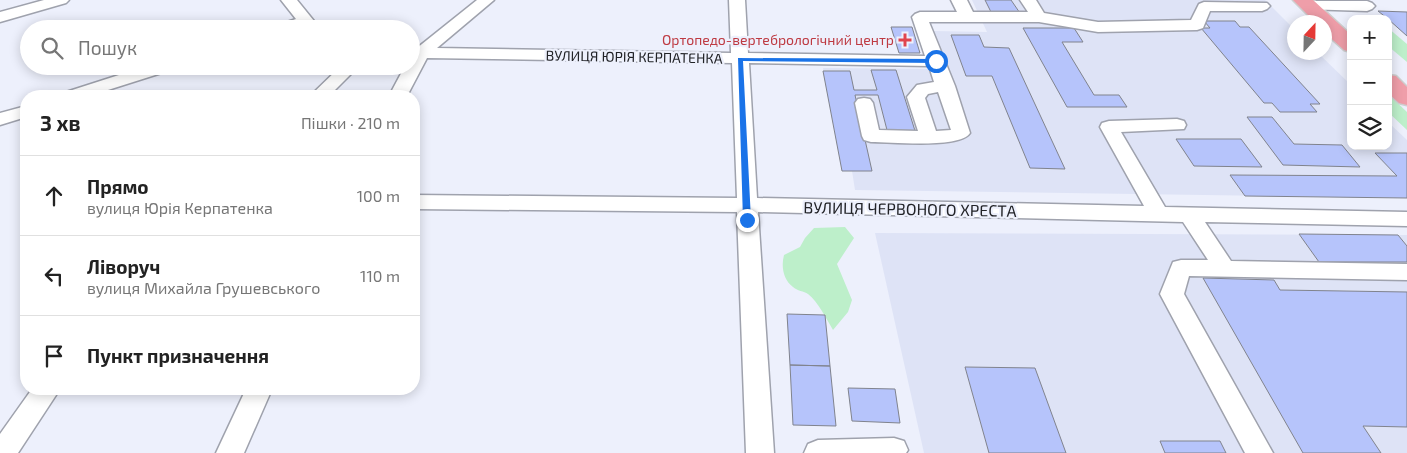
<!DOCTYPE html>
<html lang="uk">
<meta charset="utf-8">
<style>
body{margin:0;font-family:"Exo 2",sans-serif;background:#f6f6f6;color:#222}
.controls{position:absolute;right:15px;top:15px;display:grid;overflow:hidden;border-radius:10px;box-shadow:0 2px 12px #0003}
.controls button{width:45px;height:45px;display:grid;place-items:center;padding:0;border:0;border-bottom:1px solid #e0e0e0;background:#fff;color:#222;font:25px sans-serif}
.compass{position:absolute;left:1287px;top:15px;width:45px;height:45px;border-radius:50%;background:#fff;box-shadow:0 2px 12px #0003;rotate:22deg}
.stop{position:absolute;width:15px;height:15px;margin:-11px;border:4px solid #1a73e8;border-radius:50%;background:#fff}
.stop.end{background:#1a73e8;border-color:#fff;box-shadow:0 1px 5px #0008}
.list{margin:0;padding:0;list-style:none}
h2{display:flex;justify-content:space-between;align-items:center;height:65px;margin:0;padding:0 20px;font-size:21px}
h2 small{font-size:16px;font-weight:400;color:#767676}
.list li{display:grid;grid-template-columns:32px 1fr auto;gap:15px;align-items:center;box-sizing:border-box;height:80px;padding:0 20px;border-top:1px solid #e0e0e0}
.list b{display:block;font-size:19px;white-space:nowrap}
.list p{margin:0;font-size:16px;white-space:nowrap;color:#767676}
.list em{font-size:16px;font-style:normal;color:#767676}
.icon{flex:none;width:28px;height:28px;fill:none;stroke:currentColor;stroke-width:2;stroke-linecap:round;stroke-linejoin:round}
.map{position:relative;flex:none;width:1407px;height:453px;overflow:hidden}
.search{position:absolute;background:#fff;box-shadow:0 2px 12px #0003;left:20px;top:20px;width:400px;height:55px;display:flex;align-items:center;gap:12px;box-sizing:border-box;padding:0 18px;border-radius:28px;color:#767676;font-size:19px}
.panel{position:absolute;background:#fff;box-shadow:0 2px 12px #0003;left:20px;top:90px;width:400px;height:305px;border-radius:20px}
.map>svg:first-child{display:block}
</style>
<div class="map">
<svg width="1407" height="453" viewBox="0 0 1407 453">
<rect width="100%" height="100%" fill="#edf0fc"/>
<path fill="#dee3f6" d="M 972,0 L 1265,0 L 1294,29 L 1294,52 L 1318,53 L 1351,85 L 1351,146 L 1388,146 L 1388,122 L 1407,140 L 1407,198 L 855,190 L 852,171 L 842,171 L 823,68 L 947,69 L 934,31 L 987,32 Z
M 875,233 L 1407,235 L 1407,453 L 924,453 Z"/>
<path fill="#bdefca" d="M 1388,28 L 1407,44 L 1407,62 L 1388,46 Z
M 1388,94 L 1407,112 L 1407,130 L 1388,112 Z
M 845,227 L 854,238 L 837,264 L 852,300 L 848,312 L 833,330 C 826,318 818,302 808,294 C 804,291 797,291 793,287 C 783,280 781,266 784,255 L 800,247 L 805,238 L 814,228 Z"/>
<path fill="#b6c4fb" stroke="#80838d" d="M 985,0 L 1011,0 L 1022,16 L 1008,16 L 1006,12 L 991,12 Z
M 1378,11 L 1407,12 L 1407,36 L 1388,19 Z
M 1204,21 L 1235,21 L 1240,27 L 1249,27 L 1320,104 L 1310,104 L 1317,112 L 1280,112 L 1272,103 L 1264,103 L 1201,28 L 1210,28 Z
M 891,27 L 912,27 L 920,53 L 899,53 Z
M 1023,28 L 1074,28 L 1083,42 L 1062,42 L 1094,95 L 1119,95 L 1127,107 L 1067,107 Z
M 951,35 L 979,35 L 984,47 L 1009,48 L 1065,169 L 1030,168 L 992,76 L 966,76 Z
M 871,70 L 896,70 L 916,134 L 888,134 L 878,95 L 855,95 L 872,171 L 842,171 L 823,71 L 850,71 L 854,90 L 877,90 Z
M 1247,117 L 1272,117 L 1294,144 L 1342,145 L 1360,167 L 1283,165 Z
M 1176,139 L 1241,139 L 1262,167 L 1194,166 Z
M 1375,153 L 1407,153 L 1407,198 L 1245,196 L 1230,175 L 1397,176 Z
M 1299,234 L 1398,235 L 1407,246 L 1407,262 L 1319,262 Z
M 1203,278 L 1274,280 L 1280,290 L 1407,292 L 1407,427 L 1363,426 L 1381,453 L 1303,453 Z
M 787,314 L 825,315 L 830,366 L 790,365 Z
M 790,365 L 830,366 L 836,426 L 793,425 Z
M 965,367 L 1035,368 L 1066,453 L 989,453 Z
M 848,388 L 895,389 L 900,423 L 852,421 Z
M 1160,441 L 1220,441 L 1226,453 L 1165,453 Z"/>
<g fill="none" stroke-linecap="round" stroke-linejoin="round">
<defs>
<path id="minor" d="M 44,0 L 69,0 L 66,3 L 0,22 L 0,12 Z
M 281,0 L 297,0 L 314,21 C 306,32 285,29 273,29 L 275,26 L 296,19 Z
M 477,0 L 494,0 L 437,48 L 731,53 L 729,0 L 745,0 L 748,53 L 925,56 L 912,17 L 915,14 L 920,12 L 957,12 L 951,0 L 967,0 L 973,12 L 1028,12 L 1020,0 L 1036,0 L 1044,13 L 1098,22 L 1191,20 L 1199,4 L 1204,2 L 1267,3 L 1270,6 L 1267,9 L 1262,11 L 1210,11 L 1203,28 L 1197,30 L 1098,32 L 1039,22 L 929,22 L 955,86 L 970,133 C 960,149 891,142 871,142 L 864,140 L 862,136 L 855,103 L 858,99 L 864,98 L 870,99 L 873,103 L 879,130 L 918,131 L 907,97 L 917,85 L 934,82 L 929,66 L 749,63 L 757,198 L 1144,206 L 1100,127 L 1102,123 L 1109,121 L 1177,119 L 1184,121 L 1186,125 L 1184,129 L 1121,132 L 1165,207 L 1407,212 L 1407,226 L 1205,222 L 1231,261 L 1407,264 L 1407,280 L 1189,276 L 1184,294 L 1273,453 L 1245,453 L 1160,294 L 1173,262 L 1181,260 L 1208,260 L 1183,222 L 758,212 L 774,453 L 746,453 L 737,212 L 414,209 L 414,195 L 737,198 L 732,63 L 427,58 L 407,96 L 389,96 L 405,66 L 411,66 L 411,48 L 417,48 ZM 938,92 L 951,130 L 936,131 L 925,98 L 928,94 Z
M 1308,1 L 1367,1 L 1372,3 L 1375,6 L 1372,9 L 1367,11 L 1303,9 L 1300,6 L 1303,3 Z
M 147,66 L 173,66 L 171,70 L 89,96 L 63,96 L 66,92 Z
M 341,66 L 359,66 L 329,96 L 310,96 Z
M 26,106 L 26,117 L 0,125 L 0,113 Z
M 32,389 L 60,389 L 18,453 L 0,453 L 0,434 Z
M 246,389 L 272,389 L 244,453 L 216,453 Z
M 894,438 L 904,441 L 908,450 L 906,453 L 804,453 L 808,444 L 818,440 Z"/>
<path id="major" d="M 1293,0 L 1313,0 L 1351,35 L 1351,52 L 1344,50 L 1324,32 L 1324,22 L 1315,22 Z
M 1388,75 L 1396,76 L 1407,87 L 1407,105 L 1399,103 L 1388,93 Z"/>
</defs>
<use href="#minor" stroke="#9fa2ad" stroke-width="3"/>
<use href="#major" stroke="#cecfcf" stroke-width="3"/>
<use href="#minor" fill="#fff" fill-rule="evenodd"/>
<use href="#major" fill="#ef9ea9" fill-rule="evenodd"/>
</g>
<path fill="#1a73e8" d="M 738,58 L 936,59 L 939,61 L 936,63 L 743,61 L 751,220 L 747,222 L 743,220 Z"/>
<path fill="#e0444e" stroke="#edf0fc" stroke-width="2" d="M902.5 32.5h5v5h5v5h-5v5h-5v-5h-5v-5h5z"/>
<g text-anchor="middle" stroke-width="4.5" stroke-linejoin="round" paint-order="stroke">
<g font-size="14" fill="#be3a42" stroke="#edf0fc" text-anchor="end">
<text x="894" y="45">Ортопедо-вертебрологічний центр</text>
</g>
<g font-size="14" fill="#222327" stroke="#edf0fc">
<text transform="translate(634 57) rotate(1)" y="5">ВУЛИЦЯ ЮРІЯ КЕРПАТЕНКА</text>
</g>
<g font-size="16" fill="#222327" stroke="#edf0fc">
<text transform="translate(910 209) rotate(1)" y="6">ВУЛИЦЯ ЧЕРВОНОГО ХРЕСТА</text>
</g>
</g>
</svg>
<div class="controls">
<button>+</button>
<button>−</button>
<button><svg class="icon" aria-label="layers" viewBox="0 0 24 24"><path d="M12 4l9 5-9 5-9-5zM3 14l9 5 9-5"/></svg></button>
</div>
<svg class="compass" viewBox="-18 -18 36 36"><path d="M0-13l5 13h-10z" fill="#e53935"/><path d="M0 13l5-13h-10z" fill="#767676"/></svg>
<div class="stop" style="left:936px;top:61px"></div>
<div class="stop end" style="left:747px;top:220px"></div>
<div class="search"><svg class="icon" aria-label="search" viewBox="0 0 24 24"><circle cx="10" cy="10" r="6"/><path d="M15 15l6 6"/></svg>Пошук</div>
<section class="panel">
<h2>3 хв<small>Пішки · 210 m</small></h2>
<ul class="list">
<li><svg class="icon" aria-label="ahead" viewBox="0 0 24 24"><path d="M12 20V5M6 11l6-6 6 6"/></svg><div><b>Прямо</b><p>вулиця Юрія Керпатенка</p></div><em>100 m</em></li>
<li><svg class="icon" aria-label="left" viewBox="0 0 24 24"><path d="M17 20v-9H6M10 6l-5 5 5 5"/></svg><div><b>Ліворуч</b><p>вулиця Михайла Грушевського</p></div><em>110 m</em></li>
<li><svg class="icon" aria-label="arrive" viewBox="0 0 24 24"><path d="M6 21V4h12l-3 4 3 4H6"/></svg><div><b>Пункт призначення</b></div></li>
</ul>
</section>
</div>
